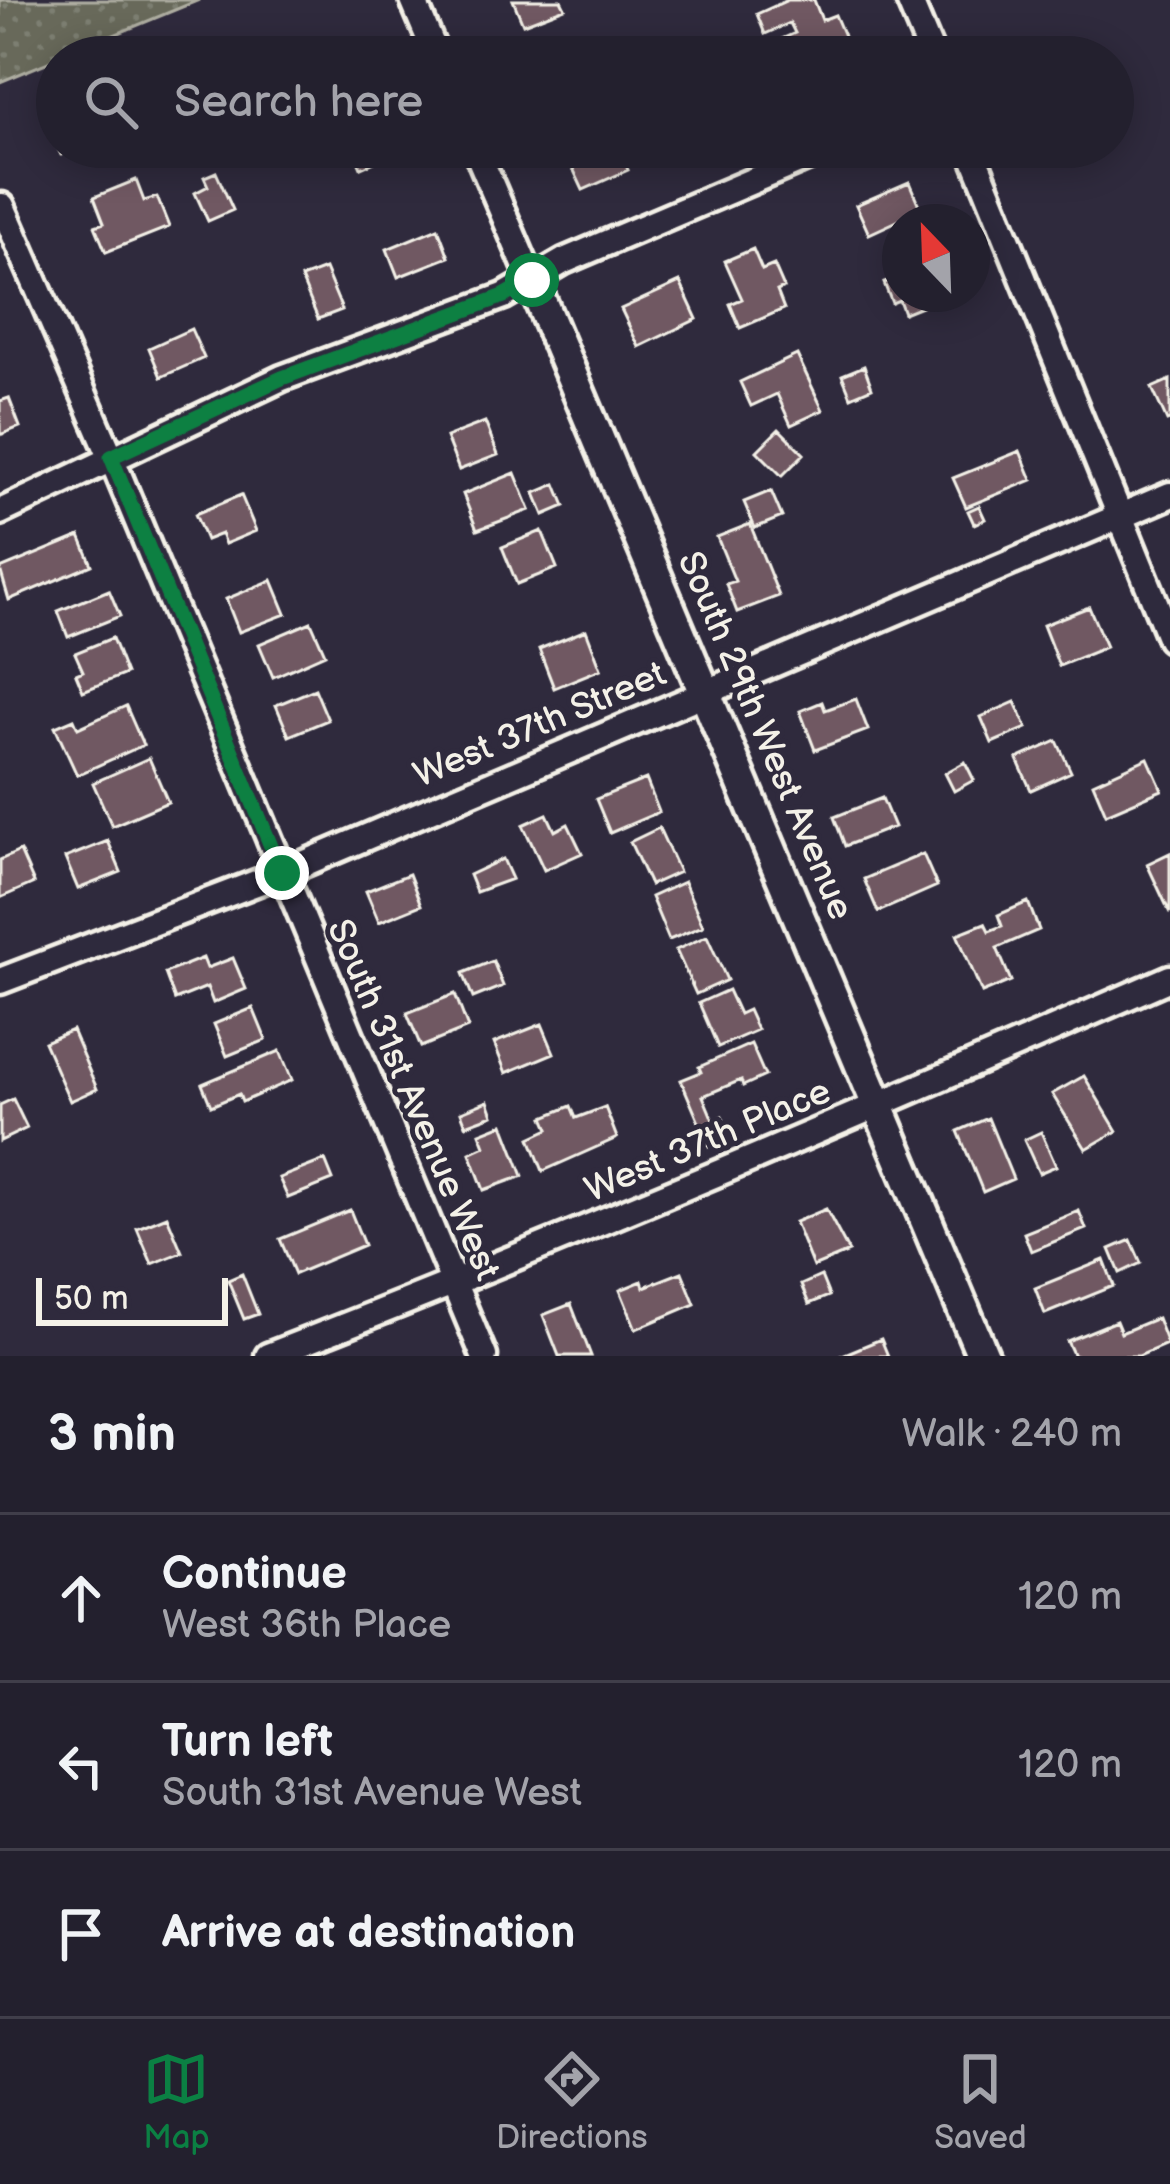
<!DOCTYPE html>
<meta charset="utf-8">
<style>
body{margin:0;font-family:"Balsamiq Sans",sans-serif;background:#2f2d3a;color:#f1f3f6}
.compass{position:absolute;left:882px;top:204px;width:108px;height:108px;border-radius:50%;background:#23202e;box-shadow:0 6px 30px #0003;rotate:337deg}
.scale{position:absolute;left:36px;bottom:30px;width:192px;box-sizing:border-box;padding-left:12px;border:6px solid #f4f1e8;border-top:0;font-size:33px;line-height:42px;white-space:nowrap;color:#f4f1e8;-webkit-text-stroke:9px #2f2a3d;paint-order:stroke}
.stop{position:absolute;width:36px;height:36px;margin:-27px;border:9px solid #0b8043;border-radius:50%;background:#fff}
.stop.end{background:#0b8043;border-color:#fff;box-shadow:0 3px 12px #0008}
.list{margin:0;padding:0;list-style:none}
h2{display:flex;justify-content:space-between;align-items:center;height:156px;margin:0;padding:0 48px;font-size:51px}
h2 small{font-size:39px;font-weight:400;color:#a3a3aa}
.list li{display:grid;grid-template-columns:78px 1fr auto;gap:36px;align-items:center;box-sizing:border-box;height:168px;padding:0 48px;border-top:3px solid #403e4a}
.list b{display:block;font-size:45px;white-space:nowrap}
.list p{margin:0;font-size:39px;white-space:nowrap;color:#a3a3aa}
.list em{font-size:39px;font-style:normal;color:#a3a3aa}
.icon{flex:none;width:66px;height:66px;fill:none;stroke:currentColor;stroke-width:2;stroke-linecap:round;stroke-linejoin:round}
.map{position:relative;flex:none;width:1170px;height:1356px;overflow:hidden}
.search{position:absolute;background:#23202e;box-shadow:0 6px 30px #0003;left:36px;right:36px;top:36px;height:132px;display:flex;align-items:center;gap:30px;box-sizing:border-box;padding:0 42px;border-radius:66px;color:#a3a3aa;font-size:45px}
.sheet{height:660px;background:#23202e}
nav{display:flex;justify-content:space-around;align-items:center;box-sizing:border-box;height:168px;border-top:3px solid #403e4a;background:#23202e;font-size:33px;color:#a3a3aa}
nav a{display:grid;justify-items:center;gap:6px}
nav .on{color:#0b8043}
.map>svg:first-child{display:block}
</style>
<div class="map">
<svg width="1170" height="1356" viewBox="0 0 1170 1356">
<defs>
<pattern id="grass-dots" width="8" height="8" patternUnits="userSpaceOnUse" patternTransform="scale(3)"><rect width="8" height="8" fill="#67695a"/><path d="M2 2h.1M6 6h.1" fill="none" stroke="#7d7f72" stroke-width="1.8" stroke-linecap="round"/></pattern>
</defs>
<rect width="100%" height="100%" fill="#2f2a3d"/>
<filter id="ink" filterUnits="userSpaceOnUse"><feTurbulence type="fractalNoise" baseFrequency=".00833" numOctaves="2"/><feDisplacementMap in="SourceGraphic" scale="24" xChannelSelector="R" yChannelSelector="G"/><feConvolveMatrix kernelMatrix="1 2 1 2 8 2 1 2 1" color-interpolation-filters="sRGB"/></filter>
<g filter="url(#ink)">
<path fill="url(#grass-dots)" stroke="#aeada1" stroke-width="3" d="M 0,0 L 199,0 L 0,82 Z"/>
<path fill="#705862" stroke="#f4f1e8" stroke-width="3" d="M 513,0 L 561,0 L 565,8 L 523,24 Z
M 788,0 L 814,0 L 822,20 L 835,15 L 853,57 L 819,57 L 817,53 L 782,57 L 775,42 L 795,33 L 790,23 L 765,34 L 757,14 Z
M 563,35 L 570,51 L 580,47 L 583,57 L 541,57 L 537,45 Z
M 57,115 L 57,147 L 80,147 L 61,155 L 45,121 Z
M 352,147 L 405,147 L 406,148 L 361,168 Z
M 598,147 L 618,147 L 628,170 L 583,190 L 569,160 Z
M 216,172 L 233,210 L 208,221 L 195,193 L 208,186 L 204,177 Z
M 136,180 L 144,201 L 157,197 L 169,227 L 106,252 L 95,226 L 104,223 L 94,197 Z
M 909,182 L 921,210 L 869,234 L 856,205 Z
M 438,228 L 449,257 L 398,277 L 387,249 Z
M 753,249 L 762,270 L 774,265 L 784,288 L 777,291 L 784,309 L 740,328 L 730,304 L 742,299 L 725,261 Z
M 325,269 L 342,310 L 318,319 L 301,278 Z
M 900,277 L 900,294 L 951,294 L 904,313 L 899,300 L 892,303 L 884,283 Z
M 680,282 L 697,319 L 639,347 L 621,309 Z
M 191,329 L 204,358 L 161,377 L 149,348 Z
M 797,355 L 823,410 L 791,425 L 777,394 L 751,406 L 740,382 Z
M 864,366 L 872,388 L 851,397 L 842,375 Z
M 1170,380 L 1170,420 L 1167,421 L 1152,388 Z
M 9,398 L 20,427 L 0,435 L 0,401 Z
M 485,422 L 498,455 L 459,470 L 446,437 Z
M 779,429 L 804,454 L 782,476 L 757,451 Z
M 1020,451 L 1032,480 L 966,507 L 953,478 Z
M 515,473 L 530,510 L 477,530 L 463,494 Z
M 556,484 L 565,506 L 544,515 L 535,493 Z
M 771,491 L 782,517 L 755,528 L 744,502 Z
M 241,495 L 256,531 L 225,544 L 221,534 L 206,540 L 195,514 Z
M 979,506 L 985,519 L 974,524 L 968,511 Z
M 750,524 L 779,596 L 737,612 L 726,584 L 735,581 L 717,537 Z
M 542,531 L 557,568 L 517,584 L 502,547 Z
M 80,536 L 92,565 L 9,600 L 0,569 Z
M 272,580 L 286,614 L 239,632 L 226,599 Z
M 109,590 L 120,616 L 68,637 L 58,611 Z
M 1089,607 L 1106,647 L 1059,666 L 1043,625 Z
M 311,622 L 325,654 L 273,677 L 259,644 Z
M 586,630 L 601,669 L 554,688 L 539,649 Z
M 112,638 L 126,674 L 83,691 L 76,674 L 83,671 L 75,653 Z
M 315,689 L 328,720 L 289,736 L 276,705 Z
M 856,699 L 868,730 L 815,750 L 800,711 L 822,702 L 825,710 Z
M 1015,702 L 1027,728 L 992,743 L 981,717 Z
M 126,706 L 143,745 L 77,775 L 55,727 L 74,719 L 78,728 Z
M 1057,741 L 1071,772 L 1031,790 L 1017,759 Z
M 149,758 L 168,802 L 112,826 L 93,783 Z
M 1148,758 L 1162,790 L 1106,814 L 1093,783 Z
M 965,762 L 974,780 L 954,791 L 945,773 Z
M 646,779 L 659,812 L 610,833 L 596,799 Z
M 882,798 L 894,827 L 845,846 L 834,817 Z
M 547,814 L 555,831 L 568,824 L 582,853 L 544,870 L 523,825 Z
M 659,828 L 679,872 L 650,885 L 630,842 Z
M 108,841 L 121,872 L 78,889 L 65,858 Z
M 20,851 L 34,883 L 0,898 L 0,860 Z
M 1170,853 L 1170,913 L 1147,864 Z
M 923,854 L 937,886 L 878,912 L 864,879 Z
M 503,859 L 512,879 L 476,892 L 469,875 Z
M 409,874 L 421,905 L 379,922 L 366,891 Z
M 684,882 L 703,926 L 669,940 L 651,897 Z
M 1028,902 L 1039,930 L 997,948 L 1011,981 L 982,993 L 957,934 L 985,923 L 989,931 L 1002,926 L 998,915 Z
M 707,936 L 727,980 L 696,994 L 676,950 Z
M 203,958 L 207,968 L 233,958 L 246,989 L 213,1003 L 207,987 L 175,1000 L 165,973 Z
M 493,961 L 503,986 L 473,998 L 463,973 Z
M 728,990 L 739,1014 L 748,1010 L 757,1030 L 718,1047 L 699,1003 Z
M 455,994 L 468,1028 L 421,1047 L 407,1013 Z
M 253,1008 L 266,1040 L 227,1056 L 214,1024 Z
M 542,1024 L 554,1053 L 506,1073 L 494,1043 Z
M 72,1030 L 97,1089 L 70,1101 L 44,1042 Z
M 751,1044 L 765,1076 L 743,1086 L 741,1080 L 703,1096 L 713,1120 L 722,1116 L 731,1136 L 709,1146 L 681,1080 L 701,1072 L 699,1067 Z
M 280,1051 L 292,1080 L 242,1102 L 239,1094 L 211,1106 L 202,1084 Z
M 1084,1076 L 1117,1131 L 1086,1149 L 1052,1094 Z
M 13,1099 L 27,1128 L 0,1141 L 0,1105 Z
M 488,1101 L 493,1115 L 466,1125 L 461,1112 Z
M 571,1106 L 576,1118 L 605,1107 L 617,1138 L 543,1171 L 530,1138 L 549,1129 L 544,1117 Z
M 988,1118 L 1013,1179 L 983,1192 L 958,1131 Z
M 503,1124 L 523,1176 L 484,1190 L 470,1153 L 485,1146 L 480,1133 Z
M 1041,1132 L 1056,1166 L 1039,1173 L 1024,1140 Z
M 325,1160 L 333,1180 L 288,1198 L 279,1178 Z
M 826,1209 L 849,1252 L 813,1267 L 795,1222 Z
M 350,1210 L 364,1245 L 295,1274 L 280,1239 Z
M 1079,1211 L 1086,1229 L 1031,1251 L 1024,1233 Z
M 167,1216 L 182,1252 L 152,1264 L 137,1228 Z
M 1131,1240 L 1141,1263 L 1120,1273 L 1110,1249 Z
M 1104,1260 L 1114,1286 L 1045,1314 L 1035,1288 Z
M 682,1272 L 695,1304 L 636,1329 L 620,1290 L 642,1281 L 644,1287 Z
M 242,1274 L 258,1314 L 244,1319 L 228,1280 Z
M 821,1276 L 829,1296 L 809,1304 L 801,1285 Z
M 571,1304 L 591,1356 L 559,1356 L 543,1315 Z
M 1157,1318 L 1167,1344 L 1139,1356 L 1074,1356 L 1067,1341 L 1116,1321 L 1121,1333 Z
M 881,1339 L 888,1356 L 840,1356 Z"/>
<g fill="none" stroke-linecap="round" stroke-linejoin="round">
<defs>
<path id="minor" d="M 413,0 L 437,57
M 909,0 L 933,57
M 475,147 L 532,281
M 970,147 L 1170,639
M 2,206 L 111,457 L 484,1356
M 0,512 L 282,378 L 504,296 L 564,261 L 832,147
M 0,981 L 282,873 L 1170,495
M 268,1356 C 572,1238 871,1109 1170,978"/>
<path id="tertiary" d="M 532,281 L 983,1356"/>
</defs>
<use href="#minor" stroke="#f4f1e8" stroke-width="33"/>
<use href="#tertiary" stroke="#f4f1e8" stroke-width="39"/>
<use href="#minor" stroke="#2f2a3d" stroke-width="24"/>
<use href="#tertiary" stroke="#2f2a3d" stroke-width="30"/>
</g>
</g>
<g fill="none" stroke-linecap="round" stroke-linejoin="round" filter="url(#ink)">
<path stroke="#0b8043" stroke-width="15" d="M 282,873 L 111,457 L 282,378 L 504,296 L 532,280"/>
</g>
<g text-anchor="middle" stroke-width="10" stroke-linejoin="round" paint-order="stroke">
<g font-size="36" fill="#f4f1e8" stroke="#2f2a3d">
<text transform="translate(539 723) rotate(-23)" y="13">West 37th Street</text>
<text transform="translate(767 735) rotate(67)" y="13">South 29th West Avenue</text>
<text transform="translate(415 1099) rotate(67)" y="13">South 31st Avenue West</text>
<text transform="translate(707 1139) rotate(-23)" y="13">West 37th Place</text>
</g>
</g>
</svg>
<svg class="compass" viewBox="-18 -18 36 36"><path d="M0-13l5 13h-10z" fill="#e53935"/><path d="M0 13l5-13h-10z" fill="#a3a3aa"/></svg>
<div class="scale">50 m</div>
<div class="stop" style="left:532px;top:280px"></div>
<div class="stop end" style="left:282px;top:873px"></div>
<div class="search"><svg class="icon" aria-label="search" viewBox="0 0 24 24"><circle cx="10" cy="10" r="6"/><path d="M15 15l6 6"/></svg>Search here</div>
</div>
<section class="sheet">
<h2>3 min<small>Walk · 240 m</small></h2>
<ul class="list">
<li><svg class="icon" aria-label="ahead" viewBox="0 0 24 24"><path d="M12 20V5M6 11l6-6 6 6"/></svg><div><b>Continue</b><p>West 36th Place</p></div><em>120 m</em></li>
<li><svg class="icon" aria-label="left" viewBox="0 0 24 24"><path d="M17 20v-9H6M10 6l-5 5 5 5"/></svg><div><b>Turn left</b><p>South 31st Avenue West</p></div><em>120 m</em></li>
<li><svg class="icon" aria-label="arrive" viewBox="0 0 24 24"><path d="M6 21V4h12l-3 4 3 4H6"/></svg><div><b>Arrive at destination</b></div></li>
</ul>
</section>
<nav>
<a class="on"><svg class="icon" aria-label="map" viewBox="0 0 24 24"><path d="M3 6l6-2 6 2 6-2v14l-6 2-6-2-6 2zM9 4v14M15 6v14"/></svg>Map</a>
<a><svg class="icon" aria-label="directions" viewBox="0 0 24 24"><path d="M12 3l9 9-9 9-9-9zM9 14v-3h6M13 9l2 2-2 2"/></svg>Directions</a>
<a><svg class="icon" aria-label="saved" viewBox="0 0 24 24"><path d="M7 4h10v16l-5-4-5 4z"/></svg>Saved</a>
</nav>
